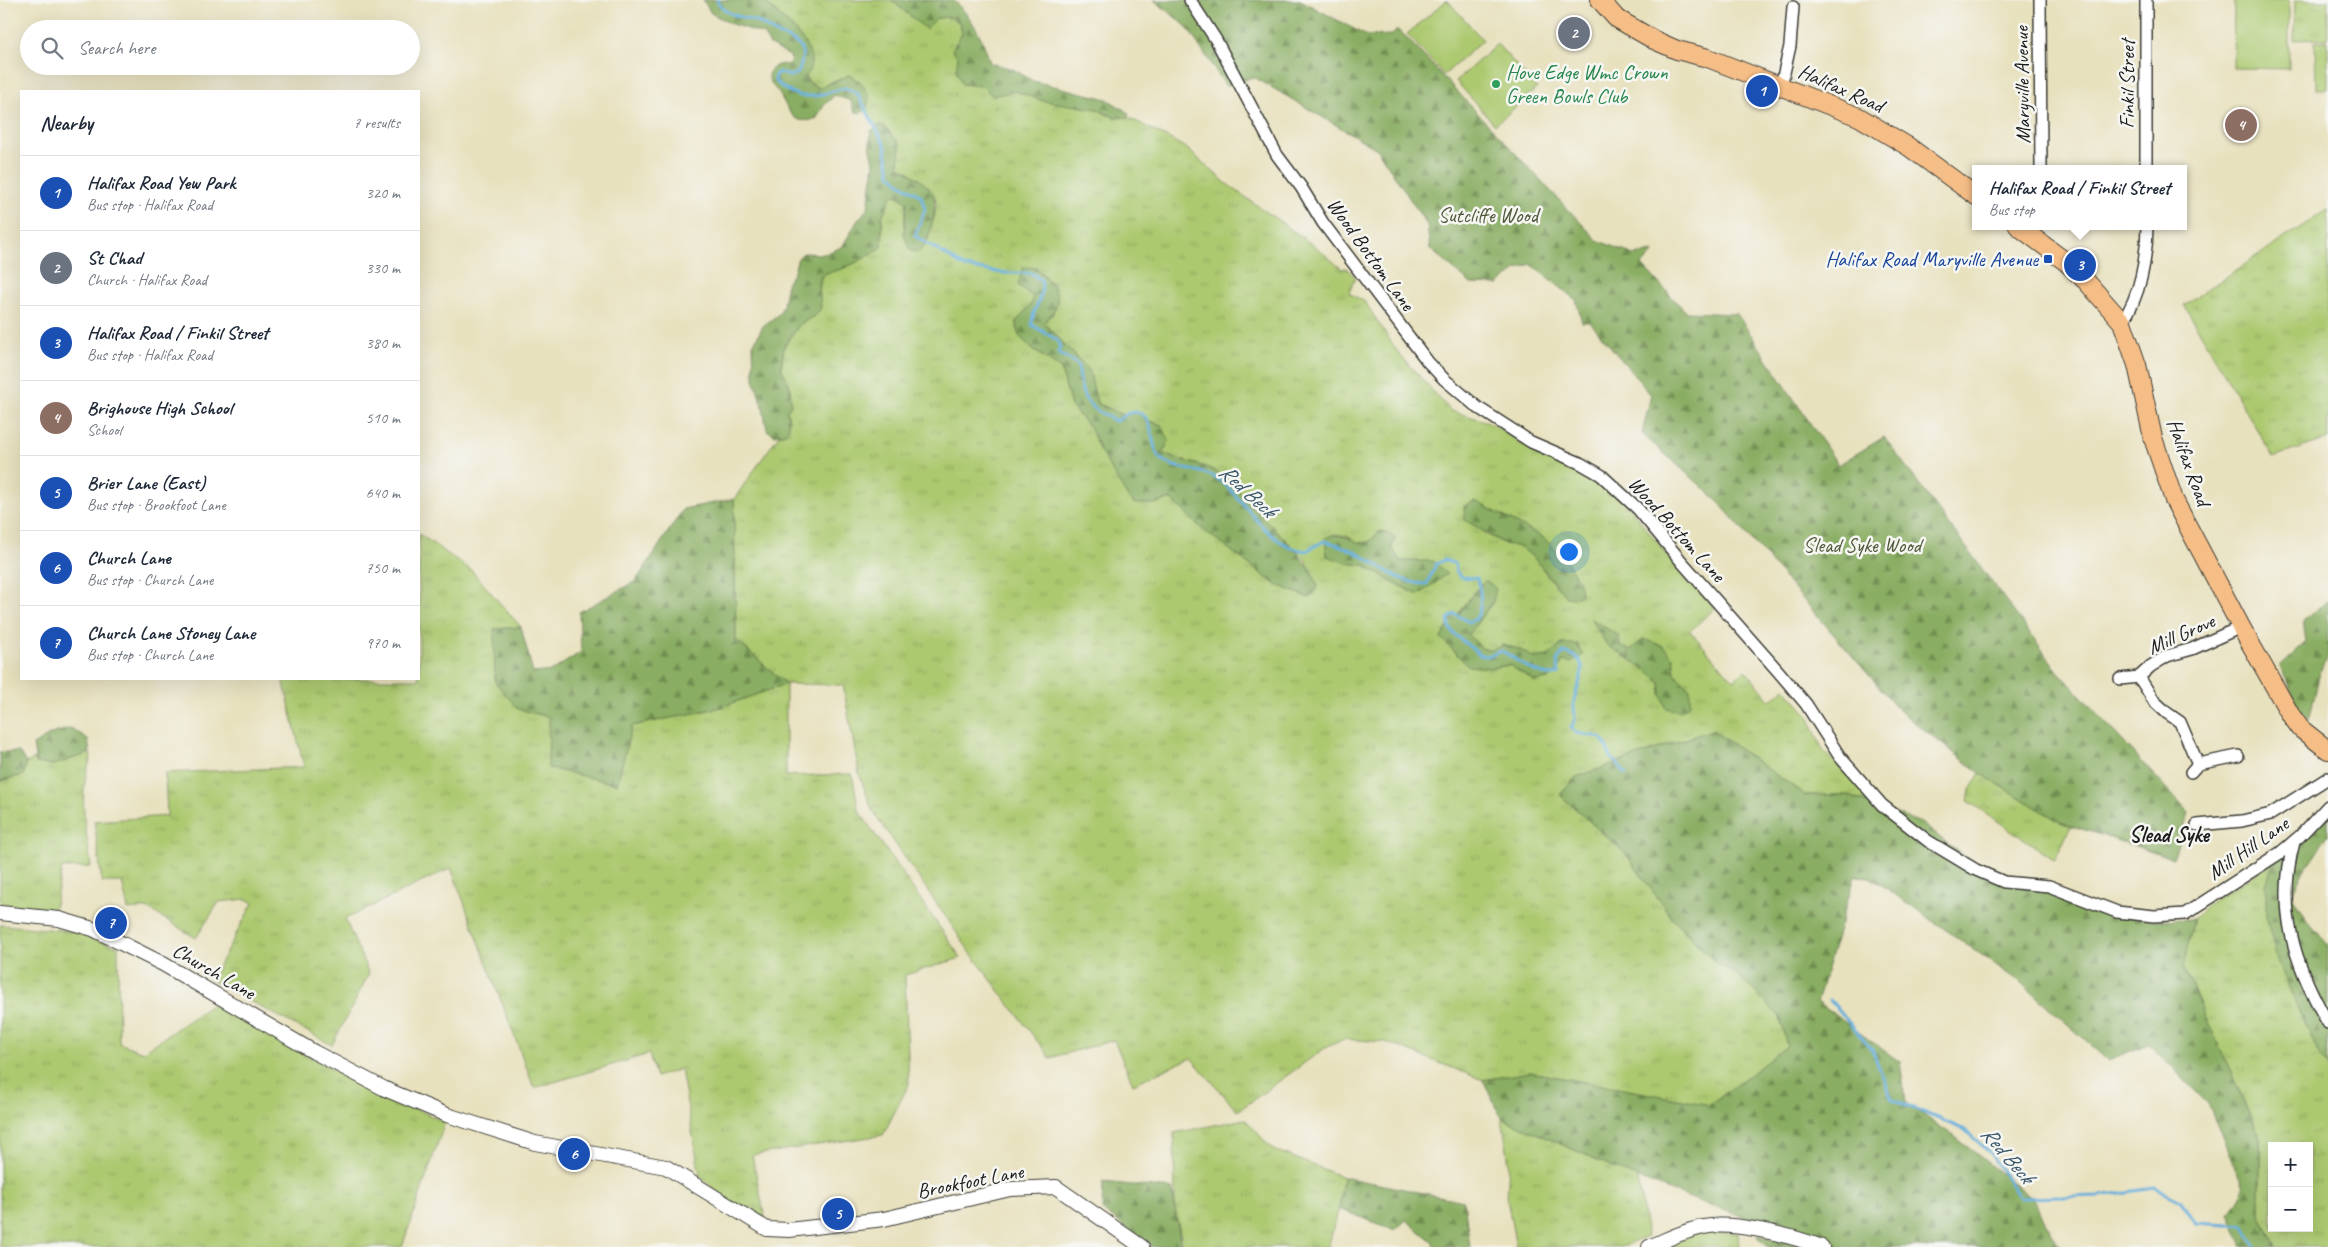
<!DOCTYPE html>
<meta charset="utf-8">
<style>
body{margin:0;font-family:Caveat,sans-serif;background:#f6f6f7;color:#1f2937}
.controls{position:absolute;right:15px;bottom:15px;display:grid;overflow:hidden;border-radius:0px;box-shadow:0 5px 20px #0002}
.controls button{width:45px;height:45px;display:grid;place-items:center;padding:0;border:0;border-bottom:1px solid #e0e1e3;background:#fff;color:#1f2937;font:25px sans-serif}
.you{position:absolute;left:1568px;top:551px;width:18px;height:18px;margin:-12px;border:4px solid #fff;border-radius:50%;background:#1a73e8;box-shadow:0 0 0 8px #1a73e833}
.badge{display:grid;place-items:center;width:32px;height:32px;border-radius:50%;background:#0b8043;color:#fff;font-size:16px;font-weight:700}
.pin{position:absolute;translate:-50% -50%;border:2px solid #fff;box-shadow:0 1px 5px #0006}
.popup{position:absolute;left:1972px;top:165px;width:215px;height:65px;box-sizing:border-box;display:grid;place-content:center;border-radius:0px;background:#fff;filter:drop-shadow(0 1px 4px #0005);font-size:16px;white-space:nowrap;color:#747a83}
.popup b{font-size:19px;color:#1f2937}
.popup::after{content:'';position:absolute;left:50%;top:100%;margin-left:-10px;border:10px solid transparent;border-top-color:#fff}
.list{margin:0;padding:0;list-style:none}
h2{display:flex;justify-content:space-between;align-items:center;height:65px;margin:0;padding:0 20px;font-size:21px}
h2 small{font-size:16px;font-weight:400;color:#747a83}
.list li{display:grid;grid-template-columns:32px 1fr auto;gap:15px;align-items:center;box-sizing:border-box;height:75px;padding:0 20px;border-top:1px solid #e0e1e3}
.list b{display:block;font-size:19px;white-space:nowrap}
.list p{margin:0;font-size:16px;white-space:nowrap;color:#747a83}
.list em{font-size:16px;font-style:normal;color:#747a83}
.icon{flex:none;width:28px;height:28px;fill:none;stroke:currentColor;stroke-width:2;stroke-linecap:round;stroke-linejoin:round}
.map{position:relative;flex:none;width:2328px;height:1247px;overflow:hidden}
.search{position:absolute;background:#fff;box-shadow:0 5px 20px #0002;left:20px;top:20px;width:400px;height:55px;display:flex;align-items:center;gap:12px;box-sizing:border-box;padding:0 18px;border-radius:28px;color:#747a83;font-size:19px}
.panel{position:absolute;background:#fff;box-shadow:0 5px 20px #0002;left:20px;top:90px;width:400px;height:590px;border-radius:0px}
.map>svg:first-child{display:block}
</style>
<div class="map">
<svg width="2328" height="1247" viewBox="0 0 2328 1247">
<defs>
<pattern id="grass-tufts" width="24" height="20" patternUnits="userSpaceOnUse" patternTransform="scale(1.25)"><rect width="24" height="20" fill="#acc970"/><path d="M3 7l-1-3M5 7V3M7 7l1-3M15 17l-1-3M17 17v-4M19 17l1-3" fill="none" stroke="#93ac60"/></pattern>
<pattern id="forest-firs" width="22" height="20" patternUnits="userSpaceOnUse" patternTransform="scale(1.25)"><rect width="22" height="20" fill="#89ad62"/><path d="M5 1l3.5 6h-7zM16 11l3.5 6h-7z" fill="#6f8c50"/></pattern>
</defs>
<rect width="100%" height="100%" fill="#f6f6f2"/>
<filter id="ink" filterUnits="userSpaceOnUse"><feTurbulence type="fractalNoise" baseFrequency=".02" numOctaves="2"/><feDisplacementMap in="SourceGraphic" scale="10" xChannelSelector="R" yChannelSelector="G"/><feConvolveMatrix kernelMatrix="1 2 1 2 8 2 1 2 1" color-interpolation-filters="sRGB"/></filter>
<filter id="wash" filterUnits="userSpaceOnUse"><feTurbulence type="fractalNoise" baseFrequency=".0096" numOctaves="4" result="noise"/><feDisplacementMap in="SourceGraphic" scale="20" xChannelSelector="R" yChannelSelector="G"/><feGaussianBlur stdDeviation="1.12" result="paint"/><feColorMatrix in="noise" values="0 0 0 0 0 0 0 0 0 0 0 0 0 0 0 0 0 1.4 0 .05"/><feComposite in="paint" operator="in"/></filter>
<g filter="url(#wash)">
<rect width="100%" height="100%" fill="#e8e1be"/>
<path fill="url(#grass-tufts)" stroke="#647246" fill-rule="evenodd" d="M 763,0 L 891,0 L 926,29 L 936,18 L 951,17 L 960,23 L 962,33 L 958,57 L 962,84 L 982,86 L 992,96 L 1015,91 L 1043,101 L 1076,104 L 1097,109 L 1107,115 L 1128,117 L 1185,147 L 1227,184 L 1316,247 L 1342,269 L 1346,268 L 1355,277 L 1349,293 L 1365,302 L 1399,354 L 1451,411 L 1489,422 L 1544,457 L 1590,475 L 1627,504 L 1675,565 L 1715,608 L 1690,631 L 1733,680 L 1745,670 L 1771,701 L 1785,688 L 1807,714 L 1823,750 L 1878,806 L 1846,795 L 1805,795 L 1712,730 L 1576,777 L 1560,795 L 1626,854 L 1673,919 L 1716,963 L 1737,974 L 1780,1017 L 1787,1046 L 1710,1105 L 1530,1072 L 1483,1080 L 1386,1042 L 1344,1039 L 1325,1048 L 1238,1111 L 1191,1058 L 1133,1084 L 1114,1040 L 1050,1058 L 970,952 L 872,810 L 859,773 L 843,685 L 786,684 L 786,776 L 852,774 L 859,811 L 961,958 L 905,975 L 909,1084 L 883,1135 L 752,1155 L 765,1218 L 731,1205 L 700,1176 L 681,1069 L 656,1077 L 649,1054 L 534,1088 L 451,868 L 345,919 L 369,974 L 332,1045 L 211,980 L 253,903 L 246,899 L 219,902 L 196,938 L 147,908 L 128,910 L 122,882 L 102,882 L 94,821 L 167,816 L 165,773 L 304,767 L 283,679 L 419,679 L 419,534 L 471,570 L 521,627 L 494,629 L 518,709 L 550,717 L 632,726 L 718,708 L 786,684 L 736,640 L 734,499 L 779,435 L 785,433 L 789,421 L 787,410 L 791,404 L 790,386 L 781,368 L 784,347 L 800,324 L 816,315 L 821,278 L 826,273 L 842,269 L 859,261 L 882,247 L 882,217 L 891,196 L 896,195 L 907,202 L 904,223 L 928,240 C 929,228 938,212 936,201 C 934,188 910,172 899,166 L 900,144 L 884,126 L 879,125 L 876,127 L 865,110 L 867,108 L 835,80 L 820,88 C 793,78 809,57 800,37 C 796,29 771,9 763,0 ZM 1037,268 L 1055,287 L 1053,314 L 1044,323 L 1089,370 L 1097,403 L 1126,416 L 1130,412 L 1139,412 L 1149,421 L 1162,425 L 1162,453 L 1171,458 L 1196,464 L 1232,483 L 1250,505 L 1306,560 L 1318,586 L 1310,598 L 1275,584 L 1200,527 L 1176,502 L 1166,499 L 1154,504 L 1100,451 L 1091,429 L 1071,406 L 1061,369 L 1032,349 L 1019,336 L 1016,322 L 1032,303 L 1033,297 L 1018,285 ZM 1475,501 L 1544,538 L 1568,563 L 1557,588 L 1535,559 L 1521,547 L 1505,544 L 1484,533 ZM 1334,534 L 1347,536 L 1358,543 L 1367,542 L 1391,547 L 1401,561 L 1434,562 L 1419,595 L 1392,582 L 1364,565 L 1346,563 L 1325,538 ZM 1475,591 L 1476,626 L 1467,635 L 1482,648 L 1492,651 L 1502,645 L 1519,649 L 1534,658 L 1548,656 L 1562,644 L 1563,661 L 1549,679 L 1535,681 L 1509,665 L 1491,668 L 1441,638 ZM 1592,620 L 1619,636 L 1620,647 L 1630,650 L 1673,657 L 1675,673 L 1690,689 L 1661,694 L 1660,683 L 1647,670 L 1607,645 Z
M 2295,0 L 2328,0 L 2328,39 L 2294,40 Z
M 2328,209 L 2328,439 L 2273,457 L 2184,305 Z
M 90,753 L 91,757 C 77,798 86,826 91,867 L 62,868 L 54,909 L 0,904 L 0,781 L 24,775 L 26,763 L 35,759 L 36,763 L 53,765 Z
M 1980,773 L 2060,822 L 2071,826 L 2055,860 L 1968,801 L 1970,790 Z
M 2273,863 L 2309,1035 L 2328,1066 L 2328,1247 L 2275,1247 L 2260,1213 L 2260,1137 L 2183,967 L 2194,919 L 2212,901 ZM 2272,1146 L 2309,1146 L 2309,1228 L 2272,1228 Z
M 0,925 L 71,931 L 118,947 L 119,1043 L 143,1052 L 214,1003 L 348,1078 L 445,1122 L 402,1247 L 0,1247 Z
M 1502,1118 L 1638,1178 L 1647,1237 L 1621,1247 L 1516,1247 L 1507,1199 L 1509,1163 Z
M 1245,1119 L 1272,1149 L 1343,1177 L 1339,1209 L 1328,1247 L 1183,1247 L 1175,1209 L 1174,1133 Z
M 1701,1232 L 1738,1233 L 1739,1247 L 1661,1247 Z"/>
<path fill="url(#forest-firs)" stroke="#52643f" d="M 703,0 L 763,0 C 780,19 828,50 805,77 L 810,84 L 820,88 L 849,75 L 859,81 L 869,94 C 869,104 867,117 854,111 L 851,101 L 835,95 L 825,104 L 816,119 C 789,126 790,109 778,92 C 773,86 769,82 768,74 C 774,66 777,63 788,65 L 791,61 L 790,56 L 770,45 L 763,34 L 729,23 L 711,13 Z
M 891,0 L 953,0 C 972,16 984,40 990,63 L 1013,69 L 1033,81 L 1107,99 L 1129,113 L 1128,117 L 1116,118 L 1097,109 L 1043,101 L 1015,91 L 992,96 L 982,86 L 962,84 L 956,70 L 958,57 L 952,50 L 962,33 L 960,23 L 951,17 L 937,18 L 926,29 Z
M 1154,0 L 1300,0 L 1367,36 L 1392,35 L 1397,30 L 1403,34 L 1597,240 L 1634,255 L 1654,252 L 1642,265 L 1686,312 L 1737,314 L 1838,465 L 1884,437 L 2058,671 L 2189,813 L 2173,858 L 2060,822 L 1980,773 L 1901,712 L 1715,498 L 1642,434 L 1651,395 L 1590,322 L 1582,322 L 1576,300 L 1531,264 L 1516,270 L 1498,285 L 1471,284 L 1430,249 L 1427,225 L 1377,149 L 1254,77 L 1226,86 L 1186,26 Z
M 879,125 L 884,126 L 900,144 L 899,166 C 908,171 926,183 932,192 C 939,201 930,243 921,250 C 918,253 914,252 910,251 L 904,234 L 907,202 L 896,195 L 892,196 L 882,217 L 882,247 L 859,261 L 842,269 L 826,273 L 821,277 L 819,285 L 821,308 L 816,315 L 800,324 L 784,346 L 781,368 L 790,386 L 791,404 L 787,410 L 789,428 L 786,433 L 775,435 L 767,430 L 763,407 L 754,379 L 753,345 L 763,326 L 779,314 L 783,306 L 787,282 L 793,274 L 798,258 L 803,253 L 825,254 L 842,247 L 858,220 L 868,208 L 874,163 L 870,145 L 871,131 Z
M 1023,267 L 1037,268 C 1056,291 1068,297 1044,323 L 1089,370 L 1097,403 L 1125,416 L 1130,412 L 1139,412 L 1149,421 L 1162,425 L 1169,441 L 1163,453 C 1179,463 1200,462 1217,472 C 1231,481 1239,492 1250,504 C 1275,533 1303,550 1318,586 L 1310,598 L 1275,584 L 1200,527 L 1171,499 L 1154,504 L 1135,504 L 1129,499 L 1100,451 L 1091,429 L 1071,406 L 1061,369 L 1032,349 L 1019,336 L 1016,322 L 1032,303 L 1033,297 L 1018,285 Z
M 734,499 L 736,640 L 786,684 L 718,708 L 632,726 L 617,784 L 548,768 L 549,717 L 518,709 L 495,682 L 494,629 L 521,627 L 533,673 L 552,671 L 581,652 L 579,612 L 636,581 L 683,509 Z
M 1475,501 L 1544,538 L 1568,563 L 1579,582 L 1581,595 L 1575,598 L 1566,597 L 1535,559 L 1521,547 L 1505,544 L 1465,520 L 1464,506 Z
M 1380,531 L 1396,538 L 1391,547 L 1401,561 L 1434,561 L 1447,574 L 1419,595 L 1392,582 L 1364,565 L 1346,563 L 1327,556 L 1325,538 C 1345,529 1356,547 1368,542 C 1372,540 1376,534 1380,531 Z
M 1486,580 L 1496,589 L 1493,602 L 1468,635 L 1482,648 L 1492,650 L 1502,645 L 1519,649 L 1534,658 L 1548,656 L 1562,644 L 1577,644 L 1583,655 L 1571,663 L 1563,661 L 1559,667 L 1559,674 L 1552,675 L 1549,679 L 1535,681 L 1509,665 L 1491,668 L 1468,666 L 1441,638 L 1449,625 L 1448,619 L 1455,614 L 1458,615 L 1475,591 Z
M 2328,600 L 2328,654 L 2320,672 L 2309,721 L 2298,706 L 2280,666 L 2306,642 L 2303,621 Z
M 1591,619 L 1619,636 L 1620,646 L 1630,650 L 1644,639 L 1663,646 L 1673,657 L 1675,673 L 1690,689 L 1690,704 L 1681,711 L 1666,708 L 1661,694 L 1660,683 L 1647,670 L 1607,645 Z
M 71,728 L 88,739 L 90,753 L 53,765 L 36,763 L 33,745 L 51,734 Z
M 1712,730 L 1805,795 L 1846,795 L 1921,823 L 1977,866 L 2114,915 L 2154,920 L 2194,919 L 2183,967 L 2260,1137 L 2260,1213 L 2275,1247 L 2243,1247 L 2229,1214 L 2244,1188 L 2208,1104 L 2149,1044 L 2108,1060 L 2019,981 L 1870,877 L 1855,876 L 1817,1002 L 1900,1062 L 1906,1103 L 1954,1136 L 2032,1198 L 2060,1247 L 1837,1247 L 1711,1206 L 1638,1178 L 1502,1118 L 1483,1080 L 1530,1072 L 1710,1105 L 1787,1046 L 1780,1017 L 1737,974 L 1716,963 L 1673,919 L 1626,854 L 1560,795 L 1576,777 Z
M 0,752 L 19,752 L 26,763 L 24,775 L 0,781 Z
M 2328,815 L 2328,835 L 2301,875 L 2292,895 L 2306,919 L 2328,945 L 2328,1066 L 2309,1035 L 2277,960 L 2266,916 L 2266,885 L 2273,863 L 2302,843 Z
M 1343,1177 L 1464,1201 L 1470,1247 L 1434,1247 L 1433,1242 L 1406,1220 L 1395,1230 L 1339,1209 Z
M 1103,1182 L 1172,1189 L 1181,1247 L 1153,1247 L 1102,1210 Z
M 1758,1235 L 1808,1247 L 1769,1247 L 1757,1238 Z"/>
<path fill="#acc970" stroke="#647246" d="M 1447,0 L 1483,40 L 1444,75 L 1407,34 Z
M 2234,0 L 2289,0 L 2289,69 L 2233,68 Z
M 2328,41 L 2328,89 L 2316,89 L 2315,42 Z
M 1497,44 L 1537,88 L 1495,125 L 1456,81 Z"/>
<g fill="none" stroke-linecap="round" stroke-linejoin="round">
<path stroke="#64aedc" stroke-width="3" d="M 717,0 C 724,16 742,16 757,22 C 764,24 769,31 777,34 C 799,42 809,47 798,73 L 790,76 L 779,72 L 775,75 L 775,81 L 786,90 L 800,96 L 816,96 L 845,88 L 857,93 L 885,145 L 890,174 L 901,184 L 921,196 L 925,209 L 915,236 L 965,267 L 1002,273 L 1031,273 L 1041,280 C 1045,299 1031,309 1032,325 L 1057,340 L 1060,347 L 1058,353 L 1077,364 C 1081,374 1079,387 1084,396 C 1089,408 1105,415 1116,421 C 1121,419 1127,412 1132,412 C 1156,410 1149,445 1159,457 C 1172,472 1205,467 1222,482 C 1249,505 1267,546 1306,551 L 1324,541 C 1338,544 1351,549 1364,557 C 1384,569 1402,584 1427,584 L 1436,564 L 1444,560 L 1456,564 L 1455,570 L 1461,577 L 1477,578 C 1481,594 1483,604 1476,619 L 1469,622 L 1455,614 L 1448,619 L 1449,627 L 1454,634 L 1480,655 L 1487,656 L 1502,651 C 1518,660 1539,680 1559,674 L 1557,661 L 1564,652 C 1596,661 1577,680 1574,701 C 1573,712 1578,716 1571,728 L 1576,733 L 1599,737 L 1603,740 L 1611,757 L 1626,774
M 1830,1000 L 1872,1050 L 1892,1099 L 1965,1130 L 1990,1153 L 2020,1198 L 2099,1196 L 2155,1188 L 2181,1201 L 2196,1223 L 2244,1226 L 2256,1247"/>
</g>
</g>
<g filter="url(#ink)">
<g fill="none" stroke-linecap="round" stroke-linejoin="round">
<defs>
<path id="minor" d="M 1190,0 L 1216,40 L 1277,155 L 1301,187 L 1323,223 L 1428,362 L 1444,379 L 1477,407 L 1531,442 L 1580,463 L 1601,475 L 1638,509 L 1682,562 L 1778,671 L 1806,704 L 1840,757 L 1882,805 L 1928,841 L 1976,870 L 2004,882 L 2049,886 L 2117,912 L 2154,916 L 2185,914 L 2280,853 L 2300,836 L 2328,806
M 2040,0 L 2041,169
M 2146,0 L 2146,169
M 1781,86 L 1790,46 L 1793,7
M 2122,322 C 2140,297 2147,258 2147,226
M 2139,677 L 2154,701 L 2167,713 L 2180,722 L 2198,764
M 2120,679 L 2139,677 L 2151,666 L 2167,656 L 2192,649 L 2241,627
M 2191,772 L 2198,764 L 2238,756
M 2197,825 L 2242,821 L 2271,814 L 2328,778
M 2294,842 C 2276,909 2294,964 2328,1023"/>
<path id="tertiary" d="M 0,913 L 59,919 L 93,929 L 163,964 L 314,1052 L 385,1089 L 447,1115 L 535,1143 L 666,1167 L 767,1229 L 789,1230 L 884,1219 L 1010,1189 L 1056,1187 L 1142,1247
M 1649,1247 C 1666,1240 1685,1230 1704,1227 C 1733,1221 1793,1236 1822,1247"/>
<path id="primary" d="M 1600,0 L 1616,18 L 1654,40 L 1677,50 L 1708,58 L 1859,117 L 1909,147 L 1976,196
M 2018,226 L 2066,262 L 2086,281 L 2122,322 L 2137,365 L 2153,438 L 2174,500 L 2241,627 L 2290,714 L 2301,729 L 2328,750"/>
</defs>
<use href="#minor" stroke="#3b3a34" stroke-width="14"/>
<use href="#tertiary" stroke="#3b3a34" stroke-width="16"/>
<use href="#primary" stroke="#3b3a34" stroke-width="20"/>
<use href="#minor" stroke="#fff" stroke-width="11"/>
<use href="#tertiary" stroke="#fff" stroke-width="14"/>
<use href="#primary" stroke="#f6be87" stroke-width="18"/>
</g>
</g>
<circle fill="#2e9e5b" stroke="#f6f6f2" stroke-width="2" cx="1496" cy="84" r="5"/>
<rect fill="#1a4fb4" stroke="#f6f6f2" stroke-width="2" x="2043" y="254" width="10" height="10" rx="2.5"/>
<g text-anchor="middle" stroke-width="5" stroke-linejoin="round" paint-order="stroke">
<g font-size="21" fill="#27864d" stroke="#f6f6f2" text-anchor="start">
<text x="1506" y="79">Hove Edge Wmc Crown<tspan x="1506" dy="24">Green Bowls Club</tspan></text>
</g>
<g font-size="21" fill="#1c1c1c" stroke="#f6f6f2">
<text transform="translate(2127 84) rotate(-90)" y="7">Finkil Street</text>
<text transform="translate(2022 85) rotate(-91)" y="7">Maryville Avenue</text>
<text transform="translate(1841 88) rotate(24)" y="7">Halifax Road</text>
<text transform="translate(1371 254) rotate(54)" y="7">Wood Bottom Lane</text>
<text transform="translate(2189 462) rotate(70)" y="7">Halifax Road</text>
<text transform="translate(1677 529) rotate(48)" y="7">Wood Bottom Lane</text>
<text transform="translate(2181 634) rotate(-24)" y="7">Mill Grove</text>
<text transform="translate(2248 848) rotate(-35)" y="7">Mill Hill Lane</text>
<text transform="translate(214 971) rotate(30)" y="7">Church Lane</text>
<text transform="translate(970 1181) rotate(-11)" y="7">Brookfoot Lane</text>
</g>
<g font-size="21" fill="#4e5939" stroke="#f6f6f2">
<text x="1488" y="222">Sutcliffe Wood</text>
<text x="1862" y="552">Slead Syke Wood</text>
</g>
<g font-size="21" fill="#164399" stroke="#f6f6f2" text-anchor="end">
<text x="2038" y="266">Halifax Road Maryville Avenue</text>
</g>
<g font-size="22" font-style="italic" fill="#395669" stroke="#f6f6f2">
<text transform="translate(1248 490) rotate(42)" y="8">Red Beck</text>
<text transform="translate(2008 1154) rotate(49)" y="8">Red Beck</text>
</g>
<g font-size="22" font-weight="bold" fill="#1c1c1c" stroke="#f6f6f2">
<text x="2169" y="842">Slead Syke</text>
</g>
</g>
</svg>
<div class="controls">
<button>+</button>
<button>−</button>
</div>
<div class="you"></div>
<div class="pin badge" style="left:1762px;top:91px;background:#1a4fb4">1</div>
<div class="pin badge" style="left:1574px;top:33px;background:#6b7280">2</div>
<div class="pin badge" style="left:2080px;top:265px;background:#1a4fb4">3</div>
<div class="popup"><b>Halifax Road / Finkil Street</b>Bus stop</div>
<div class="pin badge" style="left:2241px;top:125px;background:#8d6e63">4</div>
<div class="pin badge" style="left:838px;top:1214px;background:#1a4fb4">5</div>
<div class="pin badge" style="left:574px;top:1154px;background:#1a4fb4">6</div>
<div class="pin badge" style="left:111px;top:923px;background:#1a4fb4">7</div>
<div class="search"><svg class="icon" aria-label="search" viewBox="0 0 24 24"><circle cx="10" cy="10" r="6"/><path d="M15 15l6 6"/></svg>Search here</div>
<section class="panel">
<h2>Nearby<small>7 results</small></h2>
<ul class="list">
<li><span class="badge" style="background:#1a4fb4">1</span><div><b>Halifax Road Yew Park</b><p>Bus stop · Halifax Road</p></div><em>320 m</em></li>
<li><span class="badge" style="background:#6b7280">2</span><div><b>St Chad</b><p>Church · Halifax Road</p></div><em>330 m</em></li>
<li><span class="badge" style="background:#1a4fb4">3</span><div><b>Halifax Road / Finkil Street</b><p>Bus stop · Halifax Road</p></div><em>380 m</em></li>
<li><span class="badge" style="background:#8d6e63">4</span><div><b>Brighouse High School</b><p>School</p></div><em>510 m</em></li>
<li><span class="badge" style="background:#1a4fb4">5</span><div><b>Brier Lane (East)</b><p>Bus stop · Brookfoot Lane</p></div><em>640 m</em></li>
<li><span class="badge" style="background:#1a4fb4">6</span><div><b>Church Lane</b><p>Bus stop · Church Lane</p></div><em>750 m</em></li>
<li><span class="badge" style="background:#1a4fb4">7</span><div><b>Church Lane Stoney Lane</b><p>Bus stop · Church Lane</p></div><em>970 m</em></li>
</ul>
</section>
</div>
